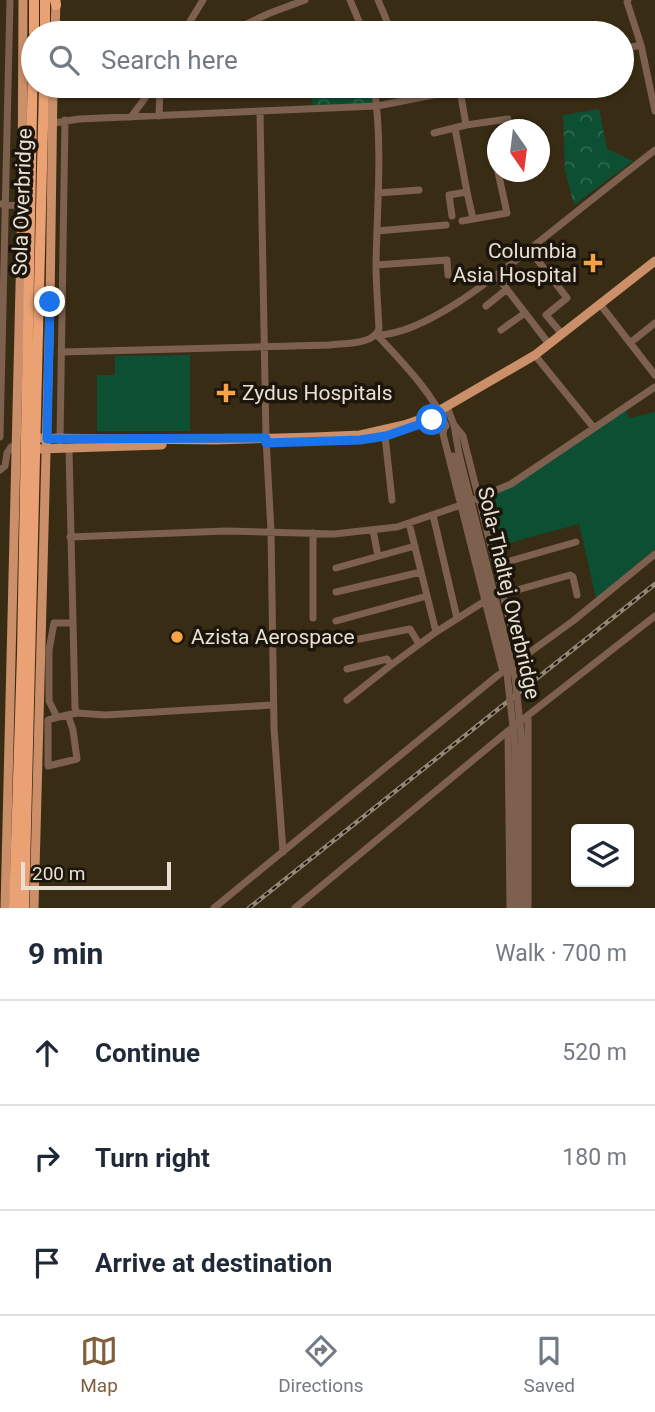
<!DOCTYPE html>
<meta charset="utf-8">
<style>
body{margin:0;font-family:Roboto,sans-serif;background:#f6f6f7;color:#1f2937}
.controls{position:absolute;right:21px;bottom:21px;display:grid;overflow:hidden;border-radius:7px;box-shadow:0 2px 5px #0004}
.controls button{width:63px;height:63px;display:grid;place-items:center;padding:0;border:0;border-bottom:2px solid #e0e1e3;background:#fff;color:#1f2937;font:35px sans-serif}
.compass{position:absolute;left:487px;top:119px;width:63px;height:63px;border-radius:50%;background:#fff;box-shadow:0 2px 5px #0004;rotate:166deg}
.scale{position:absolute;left:21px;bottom:18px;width:150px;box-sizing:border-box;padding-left:7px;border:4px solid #e8e0d2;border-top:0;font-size:19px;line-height:24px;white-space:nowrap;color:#e8e0d2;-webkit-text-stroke:5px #1b150b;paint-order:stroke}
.stop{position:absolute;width:21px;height:21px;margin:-16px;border:5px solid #1a73e8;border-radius:50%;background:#fff}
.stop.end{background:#1a73e8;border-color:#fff;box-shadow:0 2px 7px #0008}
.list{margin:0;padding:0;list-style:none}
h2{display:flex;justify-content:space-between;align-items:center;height:91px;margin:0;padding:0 28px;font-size:30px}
h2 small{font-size:23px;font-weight:400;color:#747a83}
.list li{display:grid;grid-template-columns:46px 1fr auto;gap:21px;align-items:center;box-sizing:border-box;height:105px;padding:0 28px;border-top:2px solid #e0e1e3}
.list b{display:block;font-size:26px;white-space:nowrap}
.list em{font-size:23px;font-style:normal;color:#747a83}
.icon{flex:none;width:38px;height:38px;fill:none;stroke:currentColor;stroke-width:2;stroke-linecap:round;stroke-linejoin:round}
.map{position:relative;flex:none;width:655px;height:908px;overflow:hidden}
.search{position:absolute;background:#fff;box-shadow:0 2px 5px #0004;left:21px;right:21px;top:21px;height:77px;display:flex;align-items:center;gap:18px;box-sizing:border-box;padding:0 24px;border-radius:38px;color:#747a83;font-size:26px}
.sheet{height:406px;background:#fff}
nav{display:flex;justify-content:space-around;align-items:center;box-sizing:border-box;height:98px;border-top:2px solid #e0e1e3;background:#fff;font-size:19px;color:#747a83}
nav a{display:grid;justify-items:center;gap:4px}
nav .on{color:#805f3e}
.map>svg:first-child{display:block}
</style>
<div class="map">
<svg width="655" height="908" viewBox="0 0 655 908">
<defs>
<pattern id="park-crowns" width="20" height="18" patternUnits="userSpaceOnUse" patternTransform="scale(1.75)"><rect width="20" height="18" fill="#0c4f33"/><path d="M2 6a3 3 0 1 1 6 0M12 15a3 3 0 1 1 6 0" fill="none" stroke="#2f6850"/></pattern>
</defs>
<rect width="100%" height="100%" fill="#392c14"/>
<path fill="#0c4f33" d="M 190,355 L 190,431 L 97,431 L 97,375 L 115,375 L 115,356 Z
M 626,409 L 629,418 L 655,412 L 655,549 L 596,598 L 579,524 L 494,547 L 481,498 L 512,485 Z"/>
<path fill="url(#park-crowns)" d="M 349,86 L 372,86 L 375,103 L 313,105 L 311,98 Z
M 599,109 L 607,149 L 633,161 L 574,205 L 565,170 L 563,115 Z"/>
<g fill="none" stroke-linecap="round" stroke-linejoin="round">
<path stroke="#7d604e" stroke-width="7" d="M 350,0 L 364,33
M 378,0 L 389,26
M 628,0 L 627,2 L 641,45 L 655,111
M 183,33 L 203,0
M 227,33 L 270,13 L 305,0
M 622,49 L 641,45
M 460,90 L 466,125 L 508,119
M 260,112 L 266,438 L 271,531 L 274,728 L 283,852
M 159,116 L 160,86
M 131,117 L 154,86
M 54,123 L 79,119 L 377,106 L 479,86
M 455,128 L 467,192
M 434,133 L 466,125
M 494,151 L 498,167
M 378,193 L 419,190
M 0,204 L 21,206
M 452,216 L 449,195 L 467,192 L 473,219
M 462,221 L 507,213 L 498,172
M 377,231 L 446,225
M 529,249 L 567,298 L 546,315 L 562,334
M 376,265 L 447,260 L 448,275
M 496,275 L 549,344
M 486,306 L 507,289
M 603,308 L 655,375
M 501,330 L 525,313
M 377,335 C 429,335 509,265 550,233 C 585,205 620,177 655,150
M 377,335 C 400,360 434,394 446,426
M 630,343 L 655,323
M 61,352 L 330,345 C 345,343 373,345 379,329 C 378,307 376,285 376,264 C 377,205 383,145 374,86
M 538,359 L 594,428
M 447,407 L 454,425 L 459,454
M 445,424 L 443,434 L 503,672
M 454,425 L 463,436 L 516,646 L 521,659
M 385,436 L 392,500
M 0,437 L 10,0
M 60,441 L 65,120
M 69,449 L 75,708 L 77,713 L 105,715 L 273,705
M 0,470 L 5,466 L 7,453 L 11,447 L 16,446
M 433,515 L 457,618
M 409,523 L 436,632
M 373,530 L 377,551
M 313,533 L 313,618
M 70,537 L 226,531 L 334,534 L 397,527 L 461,505 L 511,484 L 655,387
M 496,565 L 576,542
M 336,568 L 415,546
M 336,592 L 421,572
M 503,594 L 570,575 L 573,577 L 577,595
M 336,621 L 427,596
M 54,623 L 49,650 L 49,701 L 57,717
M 53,628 L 54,623 L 73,623
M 339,643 L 410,629 L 419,644
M 347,669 L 387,659 L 391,665 L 436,632 L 485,601
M 347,700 L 391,665
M 68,715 L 73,730 L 77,759 L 48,766 L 48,720 C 57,717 67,715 77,713
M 508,731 L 510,908
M 214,908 L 497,676 L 573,621 L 655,554
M 295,908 L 508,731 L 655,616
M 528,908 L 528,716"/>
<path stroke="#cb8f69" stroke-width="9" d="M 55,33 L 56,0
M 42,438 L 214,440 L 314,437 L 360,435 L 404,425 L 430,416 L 535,355 L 655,261
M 40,449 L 162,445
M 5,908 L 22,204 L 23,0
M 34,908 L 50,302 L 53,86"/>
<path stroke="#eaa274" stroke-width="10" d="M 55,0 L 56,5
M 34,33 L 34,0
M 45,33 L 45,0"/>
<defs>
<path id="rail" d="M 249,908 L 655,584"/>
</defs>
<use href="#rail" stroke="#938875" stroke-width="4.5"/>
<use href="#rail" stroke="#1b150b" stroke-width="2" stroke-dasharray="5" stroke-linecap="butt"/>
<path stroke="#7d604e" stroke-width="7" d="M 459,454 L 515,677 L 522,742 L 523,908
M 453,456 L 506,665 L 515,744 L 516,908"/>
<path stroke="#eaa274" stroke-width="10" d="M 14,908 L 22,654 L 33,57
M 24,908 L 44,86"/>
</g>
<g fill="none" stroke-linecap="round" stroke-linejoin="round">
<path stroke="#1a73e8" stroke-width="9" d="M 50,302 L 47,439 L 266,438 L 266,443 L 360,440 L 386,436 L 432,420"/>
</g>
<g fill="#f6a246" stroke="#1b150b" stroke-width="2.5">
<path d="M589.5 252.5h7v7h7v7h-7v7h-7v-7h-7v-7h7z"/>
<path d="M222.5 382.5h7v7h7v7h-7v7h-7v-7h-7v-7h7z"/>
<circle cx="177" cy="637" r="7"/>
</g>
<g text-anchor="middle" stroke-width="7" stroke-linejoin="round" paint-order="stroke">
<g font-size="21" fill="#e8e0d2" stroke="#1b150b">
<text transform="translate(22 202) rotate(-88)" y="7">Sola Overbridge</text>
<text transform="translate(509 593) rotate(77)" y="7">Sola-Thaltej Overbridge</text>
</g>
<g font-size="21" fill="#e8e0d2" stroke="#1b150b" text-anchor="start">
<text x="577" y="258" text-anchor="end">Columbia<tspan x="577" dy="24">Asia Hospital</tspan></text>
<text x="242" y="400">Zydus Hospitals</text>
<text x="191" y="644">Azista Aerospace</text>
</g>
</g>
</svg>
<div class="controls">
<button><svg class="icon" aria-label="layers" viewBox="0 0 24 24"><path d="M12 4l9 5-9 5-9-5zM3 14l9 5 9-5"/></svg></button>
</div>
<svg class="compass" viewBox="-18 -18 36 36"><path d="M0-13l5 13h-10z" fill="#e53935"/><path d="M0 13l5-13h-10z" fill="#747a83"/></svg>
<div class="scale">200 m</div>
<div class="stop" style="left:432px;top:420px"></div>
<div class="stop end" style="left:50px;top:302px"></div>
<div class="search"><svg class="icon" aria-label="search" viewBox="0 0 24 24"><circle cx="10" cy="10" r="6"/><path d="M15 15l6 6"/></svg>Search here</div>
</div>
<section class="sheet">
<h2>9 min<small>Walk · 700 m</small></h2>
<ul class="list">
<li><svg class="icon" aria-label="ahead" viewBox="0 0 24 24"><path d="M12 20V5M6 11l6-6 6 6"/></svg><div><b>Continue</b></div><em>520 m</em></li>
<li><svg class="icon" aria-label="right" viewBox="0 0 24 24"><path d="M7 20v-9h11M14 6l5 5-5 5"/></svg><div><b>Turn right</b></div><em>180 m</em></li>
<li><svg class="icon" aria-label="arrive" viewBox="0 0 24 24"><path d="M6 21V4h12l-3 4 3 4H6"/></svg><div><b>Arrive at destination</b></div></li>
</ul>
</section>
<nav>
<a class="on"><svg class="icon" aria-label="map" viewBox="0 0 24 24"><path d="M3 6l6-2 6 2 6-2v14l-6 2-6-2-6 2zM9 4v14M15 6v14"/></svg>Map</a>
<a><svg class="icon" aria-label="directions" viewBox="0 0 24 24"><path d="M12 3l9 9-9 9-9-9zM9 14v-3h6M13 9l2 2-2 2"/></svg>Directions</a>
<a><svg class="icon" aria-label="saved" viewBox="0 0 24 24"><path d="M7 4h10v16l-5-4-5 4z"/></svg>Saved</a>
</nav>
